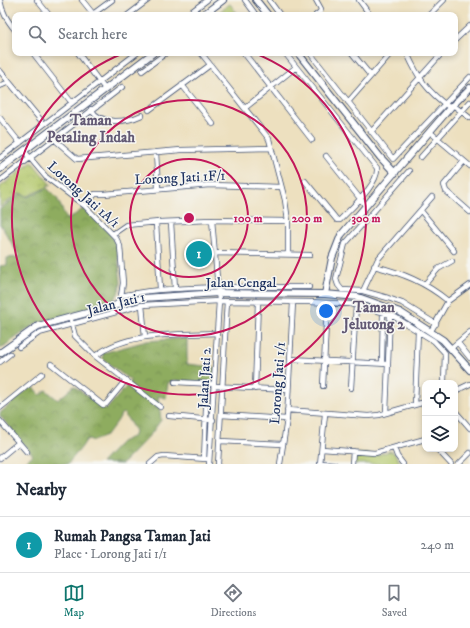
<!DOCTYPE html>
<meta charset="utf-8">
<style>
body{margin:0;font-family:"IM FELL DW Pica",serif;background:#f2f2f3;color:#1f2937}
.controls{position:absolute;right:12px;bottom:12px;display:grid;overflow:hidden;border-radius:8px;box-shadow:0 2px 6px #0003}
.controls button{width:36px;height:36px;display:grid;place-items:center;padding:0;border:0;border-bottom:1px solid #e0e1e3;background:#fff;color:#1f2937;font:20px sans-serif}
.you{position:absolute;left:326px;top:311px;width:14px;height:14px;margin:-10px;border:3px solid #fff;border-radius:50%;background:#1a73e8;box-shadow:0 0 0 6px #1a73e833}
.badge{display:grid;place-items:center;width:26px;height:26px;border-radius:50%;background:#0f766e;color:#fff;font-size:13px;font-weight:700}
.pin{position:absolute;translate:-50% -50%;border:2px solid #fff;box-shadow:0 1px 4px #0006}
.list{margin:0;padding:0;list-style:none}
h2{display:flex;justify-content:space-between;align-items:center;height:52px;margin:0;padding:0 16px;font-size:17px}
h2 small{font-size:13px;font-weight:400;color:#747a83}
.list li{display:grid;grid-template-columns:26px 1fr auto;gap:12px;align-items:center;box-sizing:border-box;height:56px;padding:0 16px;border-top:1px solid #e0e1e3}
.list b{display:block;font-size:15px;white-space:nowrap}
.list p{margin:0;font-size:13px;white-space:nowrap;color:#747a83}
.list em{font-size:13px;font-style:normal;color:#747a83}
.icon{flex:none;width:22px;height:22px;fill:none;stroke:currentColor;stroke-width:2;stroke-linecap:round;stroke-linejoin:round}
.map{position:relative;flex:none;width:470px;height:464px;overflow:hidden}
.search{position:absolute;background:#fff;box-shadow:0 2px 6px #0003;left:12px;right:12px;top:12px;height:44px;display:flex;align-items:center;gap:10px;box-sizing:border-box;padding:0 14px;border-radius:8px;color:#747a83;font-size:15px}
.sheet{height:108px;background:#fff}
nav{display:flex;justify-content:space-around;align-items:center;box-sizing:border-box;height:56px;border-top:1px solid #e0e1e3;background:#fff;font-size:11px;color:#747a83}
nav a{display:grid;justify-items:center;gap:2px}
nav .on{color:#0f766e}
.map>svg:first-child{display:block}
</style>
<div class="map">
<svg width="470" height="464" viewBox="0 0 470 464">
<defs>
<pattern id="grass-tufts" width="24" height="20" patternUnits="userSpaceOnUse"><rect width="24" height="20" fill="#b3c76b"/><path d="M3 7l-1-3M5 7V3M7 7l1-3M15 17l-1-3M17 17v-4M19 17l1-3" fill="none" stroke="#99ab5f"/></pattern>
<pattern id="forest-crowns" width="20" height="18" patternUnits="userSpaceOnUse"><rect width="20" height="18" fill="#8eac5f"/><path d="M2 6a3 3 0 1 1 6 0M12 15a3 3 0 1 1 6 0" fill="none" stroke="#738c52"/></pattern>
<pattern id="park-crowns" width="20" height="18" patternUnits="userSpaceOnUse"><rect width="20" height="18" fill="#b3c76b"/><path d="M2 6a3 3 0 1 1 6 0M12 15a3 3 0 1 1 6 0" fill="none" stroke="#99ab5f"/></pattern>
</defs>
<rect width="100%" height="100%" fill="#f6f6f2"/>
<filter id="ink" filterUnits="userSpaceOnUse"><feTurbulence type="fractalNoise" baseFrequency=".025" numOctaves="2"/><feDisplacementMap in="SourceGraphic" scale="8" xChannelSelector="R" yChannelSelector="G"/><feConvolveMatrix kernelMatrix="1 2 1 2 8 2 1 2 1" color-interpolation-filters="sRGB"/></filter>
<filter id="wash" filterUnits="userSpaceOnUse"><feTurbulence type="fractalNoise" baseFrequency=".012" numOctaves="4" result="noise"/><feDisplacementMap in="SourceGraphic" scale="16" xChannelSelector="R" yChannelSelector="G"/><feGaussianBlur stdDeviation="0.9" result="paint"/><feColorMatrix in="noise" values="0 0 0 0 0 0 0 0 0 0 0 0 0 0 0 0 0 1.4 0 .05"/><feComposite in="paint" operator="in"/></filter>
<g filter="url(#wash)">
<rect width="100%" height="100%" fill="#ede0bf"/>
<path fill="url(#grass-tufts)" stroke="#677b64" d="M 390,451 L 394,453 L 401,464 L 355,464 L 355,453 L 377,455 Z"/>
<path fill="url(#forest-crowns)" stroke="#546e5e" d="M 47,188 L 57,198 L 67,220 L 83,209 L 109,232 L 117,247 L 121,283 L 118,294 L 112,302 L 37,323 L 0,349 L 0,266 L 7,265 L 7,258 L 20,257 L 0,224 L 0,209 L 21,194 L 28,197 Z
M 187,338 L 187,364 L 214,367 L 213,383 L 174,380 L 168,383 L 166,398 L 158,396 L 161,420 L 151,434 L 122,464 L 101,463 L 121,442 L 134,436 L 135,431 L 124,413 L 121,414 C 118,423 111,428 106,436 L 93,441 L 89,439 L 86,440 C 81,450 74,455 68,464 L 22,464 L 33,455 L 0,416 L 0,413 L 32,386 L 40,395 L 46,390 L 58,400 L 74,386 L 106,410 L 131,381 L 103,359 L 103,353 L 147,341 Z"/>
<path fill="url(#park-crowns)" stroke="#677b64" d="M 230,4 L 238,15 L 215,15 Z
M 32,162 L 51,185 L 28,196 L 20,193 L 0,207 L 0,187 Z"/>
</g>
<g filter="url(#ink)">
<g fill="none" stroke-linecap="round" stroke-linejoin="round">
<defs>
<path id="street" d="M 0,0 C 2,12 7,20 15,30
M 37,0 L 49,15
M 82,0 L 94,15
M 245,0 L 256,15
M 269,0 L 280,15
M 359,0 L 370,15
M 93,14 L 112,0
M 128,15 L 148,0
M 187,15 L 207,0
M 316,15 L 320,12 L 321,9 L 316,0
M 429,15 L 444,0
M 455,40 L 470,26
M 33,53 L 72,103
M 78,53 L 105,89
M 201,53 L 269,139 L 285,200 L 288,221 L 288,254
M 244,53 L 312,140
M 285,53 L 377,168 C 379,184 351,208 340,220 L 337,220 L 305,181
M 310,53 L 393,159 L 470,77
M 352,53 L 371,76
M 407,53 C 418,78 427,91 450,108
M 0,71 L 44,124
M 142,71 L 166,53
M 182,85 L 213,124
M 0,86 L 9,82
M 348,102 L 391,53
M 453,105 L 470,118
M 245,108 L 296,67
M 91,109 C 100,126 127,122 142,115
M 149,110 L 210,65
M 0,118 L 20,143
M 371,132 L 442,53
M 430,132 L 470,166
M 54,139 L 77,159 L 181,150 L 271,148
M 25,152 L 46,177 L 85,206 L 116,238 L 120,246 L 123,283 L 121,296 L 117,304
M 156,152 L 158,188
M 326,156 L 366,206
M 421,157 L 470,102
M 0,158 L 137,53
M 464,161 L 444,185 L 446,191 L 470,212
M 409,171 L 345,244 L 336,279 L 338,285 L 342,290 L 363,291 L 388,298 L 402,303 L 436,324
M 0,181 L 122,87
M 85,206 L 95,194 L 104,194 L 210,185 L 281,187
M 421,211 L 454,251
M 171,222 L 175,289
M 156,223 L 160,289
M 113,234 L 126,225 L 159,222 L 212,220 L 288,221
M 216,253 L 310,255
M 374,266 C 402,273 425,282 448,301
M 425,284 L 438,269 L 452,261
M 363,291 L 378,259 L 432,197
M 121,296 C 146,290 170,289 195,288 C 233,286 271,287 309,287
M 142,305 L 145,337
M 70,317 L 75,336 L 95,356 L 160,407
M 431,331 L 448,301 L 470,285
M 458,343 L 470,358
M 19,347 L 39,333 L 142,305 L 219,301 L 310,302 L 350,304 L 390,314 L 434,341 L 445,353 L 444,383
M 451,348 L 470,332
M 95,356 C 128,331 178,335 217,333
M 290,359 L 388,364
M 0,362 L 10,354
M 382,363 L 383,312
M 51,364 L 103,405 L 106,404 L 126,380
M 175,382 L 214,384
M 214,386 L 288,390
M 323,386 L 327,303
M 351,388 L 356,305
M 255,389 L 258,302
M 455,391 L 470,384
M 415,405 L 418,331
M 0,408 L 42,374
M 287,410 L 368,416 L 379,415 L 425,402
M 455,411 L 470,428
M 386,413 L 390,314
M 221,415 L 287,419
M 169,416 L 213,420
M 0,421 L 27,452
M 220,441 L 283,444
M 394,448 L 397,456 L 403,464
M 322,449 L 375,453 L 425,439
M 437,449 L 451,464
M 0,458 L 18,443
M 204,459 L 207,384
M 320,463 L 334,464
M 150,464 L 158,457 L 164,456 L 206,459
M 209,464 L 219,301 L 212,220
M 218,464 L 227,301
M 280,464 L 287,419 L 293,302
M 320,464 L 325,414
M 352,464 L 353,451
M 459,464 L 470,453"/>
<path id="secondary" d="M 256,0 L 268,15
M 203,15 L 223,0
M 298,53 L 380,157 L 395,173
M 0,169 L 153,53
M 325,294 L 332,258 L 341,235 L 450,108 L 470,88
M 0,353 L 38,326 L 143,298 L 218,293 L 325,294 L 358,297 L 400,312 L 443,340 L 470,370"/>
</defs>
<use href="#street" stroke="#3a4a6d" stroke-width="6"/>
<use href="#secondary" stroke="#3a4a6d" stroke-width="8"/>
<use href="#street" stroke="#fff" stroke-width="4.5"/>
<use href="#secondary" stroke="#fff" stroke-width="6"/>
</g>
</g>
<g fill="none" stroke="#c2185b" stroke-width="2">
<circle cx="189" cy="218" r="59"/>
<circle cx="189" cy="218" r="118"/>
<path d="M254 53A177 177 0 1 1 124 53"/>
</g>
<g text-anchor="middle" stroke-width="3" stroke-linejoin="round" paint-order="stroke">
<g font-size="14" fill="#1b2f5e" stroke="#f6f6f2">
<text transform="translate(180 177) rotate(-3)" y="5">Lorong Jati 1F/1</text>
<text transform="translate(84 194) rotate(42)" y="5">Lorong Jati 1A/1</text>
<text x="241" y="287">Jalan Cengal</text>
<text transform="translate(116 303) rotate(-14)" y="5">Jalan Jati 1</text>
<text transform="translate(204 378) rotate(-87)" y="5">Jalan Jati 2</text>
<text transform="translate(277 383) rotate(-86)" y="5">Lorong Jati 1/1</text>
</g>
<g font-size="15" font-weight="bold" fill="#625974" stroke="#f6f6f2">
<text x="91" y="125">Taman<tspan x="91" dy="17">Petaling Indah</tspan></text>
<text x="374" y="312">Taman<tspan x="374" dy="17">Jelutong 2</tspan></text>
</g>
</g>
<circle cx="189" cy="218" r="6" fill="#c2185b" stroke="#f6f6f2" stroke-width="2"/>
<g font-size="12" text-anchor="middle" font-weight="bold" fill="#c2185b" stroke="#f6f6f2" stroke-width="3" stroke-linejoin="round" paint-order="stroke">
<text x="248" y="222">100 m</text>
<text x="307" y="222">200 m</text>
<text x="366" y="222">300 m</text>
</g>
</svg>
<div class="controls">
<button><svg class="icon" aria-label="locate" viewBox="0 0 24 24"><circle cx="12" cy="12" r="6"/><path d="M12 2v4M12 18v4M2 12h4M18 12h4"/></svg></button>
<button><svg class="icon" aria-label="layers" viewBox="0 0 24 24"><path d="M12 4l9 5-9 5-9-5zM3 14l9 5 9-5"/></svg></button>
</div>
<div class="you"></div>
<div class="pin badge" style="left:199px;top:254px;background:#0f9aa8">1</div>
<div class="search"><svg class="icon" aria-label="search" viewBox="0 0 24 24"><circle cx="10" cy="10" r="6"/><path d="M15 15l6 6"/></svg>Search here</div>
</div>
<section class="sheet">
<h2>Nearby<small></small></h2>
<ul class="list">
<li><span class="badge" style="background:#0f9aa8">1</span><div><b>Rumah Pangsa Taman Jati</b><p>Place · Lorong Jati 1/1</p></div><em>240 m</em></li>
</ul>
</section>
<nav>
<a class="on"><svg class="icon" aria-label="map" viewBox="0 0 24 24"><path d="M3 6l6-2 6 2 6-2v14l-6 2-6-2-6 2zM9 4v14M15 6v14"/></svg>Map</a>
<a><svg class="icon" aria-label="directions" viewBox="0 0 24 24"><path d="M12 3l9 9-9 9-9-9zM9 14v-3h6M13 9l2 2-2 2"/></svg>Directions</a>
<a><svg class="icon" aria-label="saved" viewBox="0 0 24 24"><path d="M7 4h10v16l-5-4-5 4z"/></svg>Saved</a>
</nav>
